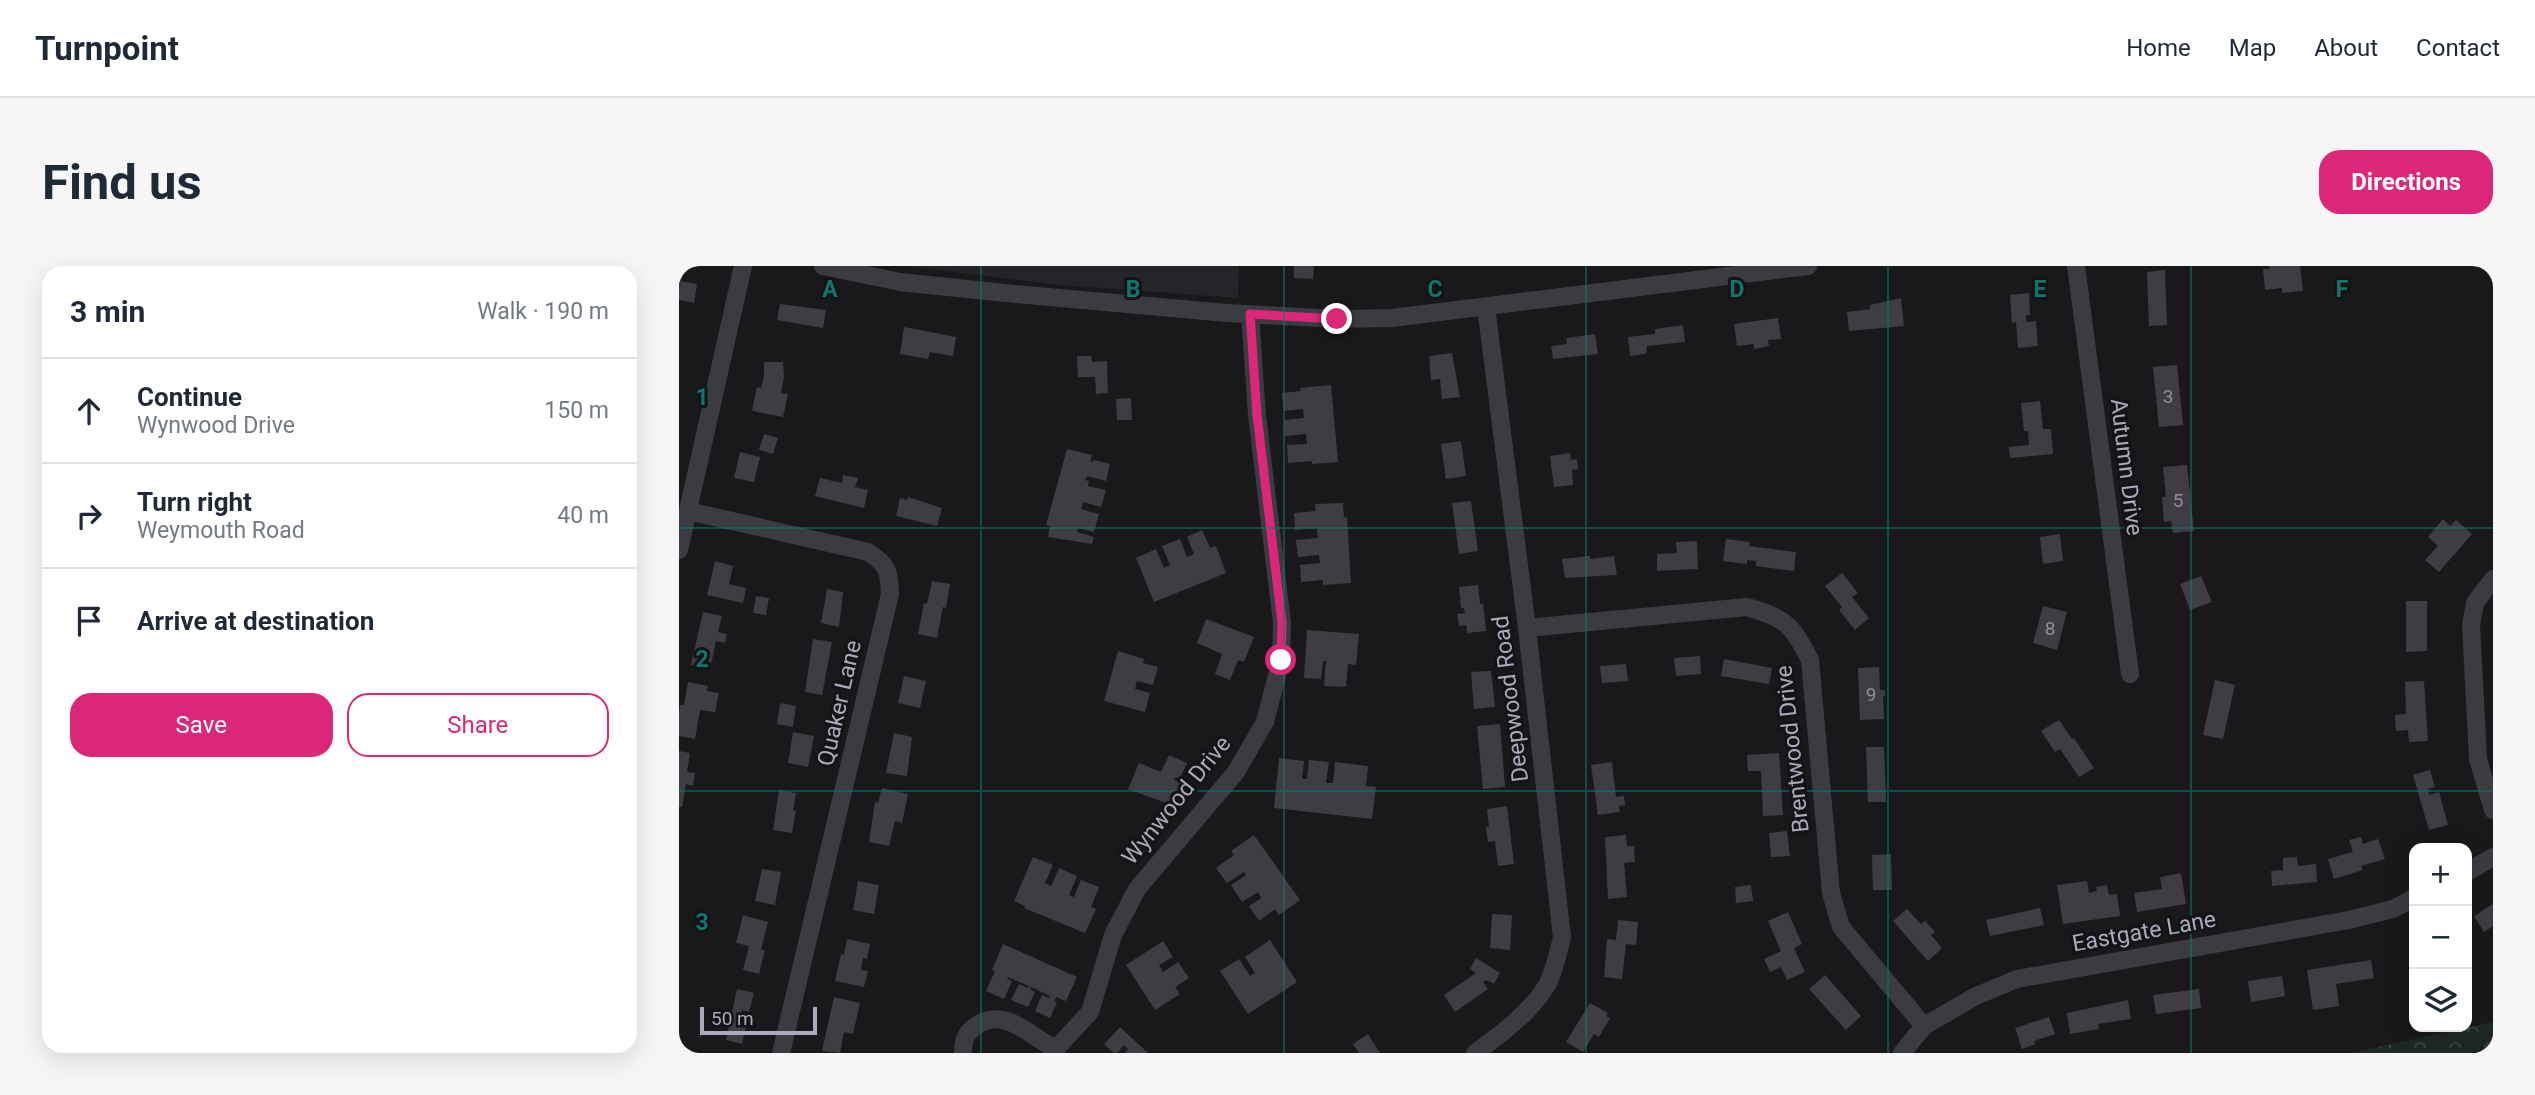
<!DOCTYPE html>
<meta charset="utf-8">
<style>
body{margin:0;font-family:Roboto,sans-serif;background:#f6f6f7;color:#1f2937}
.controls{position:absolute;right:21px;bottom:21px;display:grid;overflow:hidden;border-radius:14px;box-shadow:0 7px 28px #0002}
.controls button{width:63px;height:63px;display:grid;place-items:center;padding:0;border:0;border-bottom:2px solid #e0e1e3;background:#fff;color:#1f2937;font:35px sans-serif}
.scale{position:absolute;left:21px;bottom:18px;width:117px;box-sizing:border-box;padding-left:7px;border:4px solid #a9aabc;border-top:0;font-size:19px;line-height:24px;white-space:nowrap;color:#a9aabc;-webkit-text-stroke:5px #141316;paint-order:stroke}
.stop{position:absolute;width:21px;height:21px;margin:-16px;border:5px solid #db2777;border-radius:50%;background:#fff}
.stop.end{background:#db2777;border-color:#fff;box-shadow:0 2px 7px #0008}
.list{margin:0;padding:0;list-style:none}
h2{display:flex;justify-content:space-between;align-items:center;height:91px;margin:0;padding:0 28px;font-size:30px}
h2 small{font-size:23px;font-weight:400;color:#747a83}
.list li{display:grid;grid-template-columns:46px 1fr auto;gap:21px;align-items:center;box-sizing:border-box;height:105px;padding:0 28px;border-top:2px solid #e0e1e3}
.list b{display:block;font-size:26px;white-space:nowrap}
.list p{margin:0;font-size:23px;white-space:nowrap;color:#747a83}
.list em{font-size:23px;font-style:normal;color:#747a83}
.actions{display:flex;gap:14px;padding:21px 28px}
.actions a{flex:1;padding:16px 0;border:2px solid #db2777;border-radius:21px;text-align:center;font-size:24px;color:#db2777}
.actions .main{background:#db2777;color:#fff}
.icon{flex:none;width:38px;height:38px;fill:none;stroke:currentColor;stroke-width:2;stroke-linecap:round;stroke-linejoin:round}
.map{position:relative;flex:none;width:1814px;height:787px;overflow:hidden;border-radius:21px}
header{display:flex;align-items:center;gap:42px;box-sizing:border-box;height:98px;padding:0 35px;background:#fff;border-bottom:2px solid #e0e1e3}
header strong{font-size:33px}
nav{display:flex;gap:38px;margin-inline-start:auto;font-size:24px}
.intro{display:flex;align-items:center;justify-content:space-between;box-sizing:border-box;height:168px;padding:0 42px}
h1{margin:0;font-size:49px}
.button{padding:18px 32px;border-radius:21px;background:#db2777;color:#fff;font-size:24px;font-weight:700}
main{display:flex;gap:42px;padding:0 42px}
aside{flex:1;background:#fff;border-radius:21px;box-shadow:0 7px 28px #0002}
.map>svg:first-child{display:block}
</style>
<header>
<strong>Turnpoint</strong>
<nav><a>Home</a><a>Map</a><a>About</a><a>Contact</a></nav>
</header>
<div class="intro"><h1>Find us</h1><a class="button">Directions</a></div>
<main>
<aside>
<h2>3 min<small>Walk · 190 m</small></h2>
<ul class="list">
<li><svg class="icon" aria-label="ahead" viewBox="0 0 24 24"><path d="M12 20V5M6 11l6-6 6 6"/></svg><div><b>Continue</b><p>Wynwood Drive</p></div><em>150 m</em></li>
<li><svg class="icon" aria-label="right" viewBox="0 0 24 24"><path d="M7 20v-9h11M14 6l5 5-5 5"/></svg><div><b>Turn right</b><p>Weymouth Road</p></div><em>40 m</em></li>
<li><svg class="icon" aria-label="arrive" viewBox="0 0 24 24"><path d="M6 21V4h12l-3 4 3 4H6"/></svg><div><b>Arrive at destination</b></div></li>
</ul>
<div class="actions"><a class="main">Save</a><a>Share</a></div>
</aside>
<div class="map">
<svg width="1814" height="787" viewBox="0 0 1814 787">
<defs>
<pattern id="park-crowns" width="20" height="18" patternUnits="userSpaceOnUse" patternTransform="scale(1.75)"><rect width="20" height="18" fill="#1f2923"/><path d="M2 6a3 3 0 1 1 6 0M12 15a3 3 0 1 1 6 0" fill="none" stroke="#3d4541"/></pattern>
</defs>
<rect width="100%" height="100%" fill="#19181b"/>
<path fill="#252428" d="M 226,0 L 560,0 L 559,32 L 380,19 Z"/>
<path fill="url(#park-crowns)" d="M 1814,756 L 1814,787 L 1671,787 Z"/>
<path fill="#3e3d43" d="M 615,0 L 635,0 L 634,13 L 615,12 Z
M 1590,0 L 1621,0 L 1624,25 L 1603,27 L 1603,22 L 1586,24 L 1584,3 L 1591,3 Z
M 1486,4 L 1488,59 L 1470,60 L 1468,6 Z
M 0,15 L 18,18 L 15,37 L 0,34 Z
M 1350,27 L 1351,49 L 1347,49 L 1347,56 L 1357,55 L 1359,80 L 1339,82 L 1337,56 L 1333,57 L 1331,29 Z
M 1222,32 L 1225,60 L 1170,65 L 1168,46 L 1191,43 L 1191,39 Z
M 101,38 L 147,44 L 144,62 L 98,54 Z
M 1099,52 L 1102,73 L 1089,74 L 1090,80 L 1075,83 L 1075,78 L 1058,80 L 1055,58 Z
M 1004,59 L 1006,76 L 968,80 L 967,88 L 951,90 L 949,71 L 976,68 L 976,63 Z
M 225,61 L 277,71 L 274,90 L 251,86 L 249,93 L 221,88 Z
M 916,68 L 919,88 L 874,93 L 872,80 L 888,78 L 887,72 Z
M 773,87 L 781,131 L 763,133 L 761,113 L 752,114 L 750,90 Z
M 398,90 L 412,90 L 413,96 L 428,95 L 429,127 L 417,128 L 416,111 L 399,111 Z
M 85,96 L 104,96 L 105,111 L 102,127 L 109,128 L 104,151 L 73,145 L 78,121 L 82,122 L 85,110 Z
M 1498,99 L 1504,159 L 1480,161 L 1474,101 Z
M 652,119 L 659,196 L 633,198 L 633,195 L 609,197 L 608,179 L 628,178 L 627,168 L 606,170 L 605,154 L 625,152 L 624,143 L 605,145 L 603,127 L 622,125 L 621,122 Z
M 452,132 L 453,154 L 438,154 L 437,133 Z
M 1361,135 L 1364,163 L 1372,163 L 1374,188 L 1331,192 L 1330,181 L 1350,179 L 1349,165 L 1345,165 L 1342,137 Z
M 85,168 L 99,172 L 94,188 L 80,184 Z
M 782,175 L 787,210 L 767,213 L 762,178 Z
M 388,183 L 413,189 L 411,195 L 414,196 L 415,194 L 431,198 L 427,215 L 408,210 L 406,214 L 410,215 L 409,220 L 427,224 L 422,241 L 404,236 L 402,243 L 420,248 L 415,266 L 399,262 L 398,266 L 415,271 L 413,278 L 369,271 L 371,260 L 367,259 Z
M 61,186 L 81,191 L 75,216 L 55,212 Z
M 891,187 L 892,194 L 898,193 L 899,203 L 893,204 L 894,219 L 875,221 L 871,190 Z
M 1508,199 L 1515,265 L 1494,267 L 1492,255 L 1485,256 L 1483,231 L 1487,231 L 1484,201 Z
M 164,209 L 179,212 L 176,221 L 189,224 L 185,242 L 136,230 L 141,212 L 163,217 Z
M 229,231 L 263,242 L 258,260 L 217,250 L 221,232 L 228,234 Z
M 792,235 L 799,285 L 780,288 L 773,237 Z
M 664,237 L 665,252 L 668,251 L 672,317 L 644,319 L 644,314 L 622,316 L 621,299 L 641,297 L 640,289 L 619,291 L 617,274 L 639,272 L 638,262 L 616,264 L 615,247 L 637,245 L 636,238 Z
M 1764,253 L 1771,260 L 1777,254 L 1793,268 L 1760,306 L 1746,294 L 1759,280 L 1749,271 Z
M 523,264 L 531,282 L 537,280 L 547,307 L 475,336 L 457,292 L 477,283 L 485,302 L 491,299 L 483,280 L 501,273 L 508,291 L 515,288 L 508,271 Z
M 1381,268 L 1384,295 L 1364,298 L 1361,271 Z
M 1047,273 L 1071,276 L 1070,280 L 1117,286 L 1115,305 L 1077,300 L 1077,295 L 1068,294 L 1068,298 L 1044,295 Z
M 1018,275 L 1019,303 L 978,305 L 978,288 L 998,287 L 997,276 Z
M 911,290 L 911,293 L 935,290 L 938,309 L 886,312 L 883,293 Z
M 36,295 L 54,300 L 50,318 L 67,322 L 64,337 L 28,329 Z
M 1163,307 L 1179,327 L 1173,331 L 1190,352 L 1176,364 L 1160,344 L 1163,341 L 1146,320 Z
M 1522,310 L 1533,336 L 1511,344 L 1501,318 Z
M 253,315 L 271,318 L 267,342 L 264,341 L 258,372 L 239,368 L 245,337 L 248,338 Z
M 799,319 L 801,338 L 804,338 L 807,365 L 788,367 L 787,359 L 780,360 L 778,348 L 786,347 L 785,342 L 782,342 L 780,321 Z
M 148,323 L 164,326 L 160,361 L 142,357 Z
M 77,330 L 90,332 L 87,349 L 74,347 Z
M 1727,335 L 1748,335 L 1748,385 L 1727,386 Z
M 1364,340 L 1388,346 L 1378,384 L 1354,377 Z
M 24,346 L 43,350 L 39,366 L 48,368 L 46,377 L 37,375 L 31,403 L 12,399 Z
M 527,353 L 575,371 L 565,396 L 559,394 L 551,414 L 536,408 L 543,388 L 518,377 Z
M 628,364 L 680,368 L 677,399 L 669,398 L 667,421 L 645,420 L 647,395 L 644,395 L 642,413 L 625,412 Z
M 134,373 L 153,376 L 143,429 L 126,426 Z
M 439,385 L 465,393 L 464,397 L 479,401 L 474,419 L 458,415 L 456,423 L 471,427 L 466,446 L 425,435 Z
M 1021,390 L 1022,408 L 997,410 L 995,392 Z
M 1045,393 L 1093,402 L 1090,418 L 1042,410 Z
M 947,398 L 949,415 L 923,417 L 921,400 Z
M 1200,401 L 1201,424 L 1206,424 L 1206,430 L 1204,430 L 1205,453 L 1181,454 L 1179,402 Z
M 812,405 L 816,441 L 795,443 L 792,406 Z
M 225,410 L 247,415 L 241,442 L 219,437 Z
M 1536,414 L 1556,419 L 1544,473 L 1524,469 Z
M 1745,415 L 1749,475 L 1730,476 L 1729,464 L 1717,465 L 1716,449 L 1727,448 L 1726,416 Z
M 9,416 L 29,420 L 28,425 L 40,427 L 36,446 L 21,444 L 16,473 L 0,470 L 0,447 L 1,439 L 5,439 Z
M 101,437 L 117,440 L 114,461 L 98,458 Z
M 1380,454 L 1393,473 L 1395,472 L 1415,502 L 1400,511 L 1381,483 L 1376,486 L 1362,465 Z
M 821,458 L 826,521 L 804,523 L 798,460 Z
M 114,466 L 135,470 L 129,501 L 109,497 Z
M 215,467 L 233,471 L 228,510 L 207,507 Z
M 1187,481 L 1205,481 L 1207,536 L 1189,536 Z
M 0,485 L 11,487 L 8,506 L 16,507 L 14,520 L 7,518 L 3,541 L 0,541 Z
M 1100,487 L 1104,549 L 1084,550 L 1082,505 L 1069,505 L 1068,489 Z
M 490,489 L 508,497 L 501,513 L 497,511 L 495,514 L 504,517 L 495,540 L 449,523 L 460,497 L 482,506 Z
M 600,492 L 625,495 L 623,513 L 628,513 L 630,494 L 650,496 L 647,517 L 654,517 L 656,496 L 689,500 L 687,520 L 697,521 L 693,553 L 595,542 Z
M 933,496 L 937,531 L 945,530 L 946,539 L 940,540 L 941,546 L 919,549 L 912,499 Z
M 1751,504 L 1756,521 L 1749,523 L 1750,529 L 1760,526 L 1769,559 L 1750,564 L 1734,509 Z
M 203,522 L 229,528 L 223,557 L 216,555 L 210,580 L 190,576 L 196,536 L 199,537 Z
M 100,524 L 117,527 L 114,544 L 117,545 L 113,567 L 94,564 Z
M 828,540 L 835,598 L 819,600 L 816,575 L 809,576 L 807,561 L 810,561 L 808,543 Z
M 1108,565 L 1111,590 L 1092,591 L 1090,567 Z
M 575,569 L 621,634 L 600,649 L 596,643 L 580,655 L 570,640 L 582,632 L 579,626 L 563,636 L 552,619 L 567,609 L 565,606 L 548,617 L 537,602 L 555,589 L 552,585 Z
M 947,569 L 948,580 L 955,580 L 956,596 L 945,597 L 948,631 L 929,633 L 926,571 Z
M 1682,571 L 1684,578 L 1699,573 L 1706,593 L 1682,600 L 1684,604 L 1655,613 L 1649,593 L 1674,586 L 1670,574 Z
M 1212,588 L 1213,624 L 1194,624 L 1193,589 Z
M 354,591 L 374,599 L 366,617 L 372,620 L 380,602 L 398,610 L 390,629 L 395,631 L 402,614 L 420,621 L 412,641 L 417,643 L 406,667 L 345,642 L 346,640 L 335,635 Z
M 1618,591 L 1619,600 L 1637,598 L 1638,616 L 1593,620 L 1592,605 L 1604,604 L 1604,592 Z
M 83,603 L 102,606 L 96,639 L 76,635 Z
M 1502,607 L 1507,638 L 1458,646 L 1455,627 L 1483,623 L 1481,611 Z
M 179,615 L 200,619 L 195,648 L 174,644 Z
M 1408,615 L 1410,627 L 1418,625 L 1417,621 L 1428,619 L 1430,629 L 1438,628 L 1441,650 L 1384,658 L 1378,619 Z
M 1072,619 L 1074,635 L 1057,637 L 1056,621 Z
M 1814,638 L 1814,660 L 1805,666 L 1795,650 Z
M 1361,642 L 1365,659 L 1311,670 L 1307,654 Z
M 1228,643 L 1242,658 L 1246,655 L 1256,666 L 1252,669 L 1263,682 L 1249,695 L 1214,655 Z
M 1109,646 L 1123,678 L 1115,682 L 1126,706 L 1108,714 L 1102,701 L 1091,706 L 1085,693 L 1102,685 L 1089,655 Z
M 813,648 L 833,649 L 831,684 L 811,682 Z
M 64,649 L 89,656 L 82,684 L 86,684 L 80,708 L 64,704 L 70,680 L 57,677 Z
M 939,654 L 959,656 L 957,679 L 947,678 L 943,713 L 925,711 L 928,673 L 937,674 Z
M 168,673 L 191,678 L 188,693 L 184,692 L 182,704 L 189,705 L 185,721 L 156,715 L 162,688 L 165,689 Z
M 591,674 L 618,716 L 569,748 L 541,705 L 560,693 L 571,710 L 576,707 L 566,691 Z
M 484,675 L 494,691 L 480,699 L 484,706 L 499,696 L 510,712 L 496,721 L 501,728 L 476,744 L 447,699 Z
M 324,678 L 398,711 L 387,735 L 377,731 L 375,735 L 378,736 L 371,752 L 356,745 L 363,729 L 370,732 L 371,730 L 352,721 L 351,723 L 356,726 L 349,741 L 332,734 L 340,718 L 349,722 L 350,720 L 329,711 L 328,713 L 333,715 L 325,733 L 307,725 L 316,705 L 313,704 Z
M 797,692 L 821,707 L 815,718 L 808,714 L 804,716 L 809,723 L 776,746 L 765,729 L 797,707 L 791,703 Z
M 1692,694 L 1695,712 L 1657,718 L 1660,740 L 1634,744 L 1628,704 Z
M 1146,709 L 1182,750 L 1167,764 L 1130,723 Z
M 1603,710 L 1606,730 L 1572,736 L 1569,715 Z
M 58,723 L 75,727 L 70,746 L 63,744 L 62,749 L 69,750 L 63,778 L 47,774 Z
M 1520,723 L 1522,742 L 1477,748 L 1474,729 Z
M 155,731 L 181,737 L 174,768 L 165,766 L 161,787 L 143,785 Z
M 1449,734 L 1452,753 L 1419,758 L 1420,763 L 1391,768 L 1388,747 Z
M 911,737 L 929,747 L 927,750 L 931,752 L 920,771 L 915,768 L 904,786 L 887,776 Z
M 1370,751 L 1376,768 L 1355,775 L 1356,778 L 1343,783 L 1336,762 Z
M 441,761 L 469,787 L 446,787 L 449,783 L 445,779 L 438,787 L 435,787 L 425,778 Z
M 689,768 L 701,787 L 680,787 L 674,778 Z"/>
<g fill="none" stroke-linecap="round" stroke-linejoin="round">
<path stroke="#3b3b42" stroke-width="18" d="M 144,0 L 221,16 L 326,27 L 548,47 L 658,53 L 713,52 L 1129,0
M 1397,0 L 1451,408
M 9,245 L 189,286 C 209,300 210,303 211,328 L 102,787
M 0,284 L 64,0
M 1814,313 L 1796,337 L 1792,359 L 1799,493 L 1814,544
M 848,362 L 1068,341 C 1106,352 1113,358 1131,394 L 1152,627 L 1162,661 L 1245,760
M 1788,606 L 1814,591
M 284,787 C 284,776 285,770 294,762 C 324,738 349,769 375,782
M 373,787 L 411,746 L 434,669 L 458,623 L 557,506 L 586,456 L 602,394 L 603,357 L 578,149 L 571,48
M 796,787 C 821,769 852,746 868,719 C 876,704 879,687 883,671 L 848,362 L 807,41
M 1223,787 L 1245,760 L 1297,730 L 1338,713 L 1670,654 L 1714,643 L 1735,632"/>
</g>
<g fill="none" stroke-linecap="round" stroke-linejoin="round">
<path stroke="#db2777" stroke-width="9" d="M 602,394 L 603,357 L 578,149 L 571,48 L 658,53"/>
</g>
<path fill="none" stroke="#0f766e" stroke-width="2" stroke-opacity="0.55" d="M 302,0 L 302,787M 605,0 L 605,787M 907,0 L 907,787M 1209,0 L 1209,787M 1512,0 L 1512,787M 0,262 L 1814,262M 0,525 L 1814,525"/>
<g text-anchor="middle" stroke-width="6" stroke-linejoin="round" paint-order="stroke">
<g font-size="19" fill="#8e8f9e">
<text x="1489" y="137">3</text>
<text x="1499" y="241">5</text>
<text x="1371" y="369">8</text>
<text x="1192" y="435">9</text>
</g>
<g font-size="23" fill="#a9aabc" stroke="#141316">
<text transform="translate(1448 201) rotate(83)" y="8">Autumn Drive</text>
<text transform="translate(831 433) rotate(-97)" y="8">Deepwood Road</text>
<text transform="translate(160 437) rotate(-77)" y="8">Quaker Lane</text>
<text transform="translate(1113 483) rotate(-96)" y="8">Brentwood Drive</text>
<text transform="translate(497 534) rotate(-51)" y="8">Wynwood Drive</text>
<text transform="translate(1465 665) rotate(-10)" y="8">Eastgate Lane</text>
</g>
</g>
<g font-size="23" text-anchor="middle" font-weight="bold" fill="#0f766e" stroke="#141316" stroke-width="6" stroke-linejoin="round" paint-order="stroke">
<text x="151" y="31">A</text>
<text x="454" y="31">B</text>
<text x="756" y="31">C</text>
<text x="1058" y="31">D</text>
<text x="1361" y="31">E</text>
<text x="1663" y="31">F</text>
<text x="23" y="139">1</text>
<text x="23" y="401">2</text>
<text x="23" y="664">3</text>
</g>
</svg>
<div class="controls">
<button>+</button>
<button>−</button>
<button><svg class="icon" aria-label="layers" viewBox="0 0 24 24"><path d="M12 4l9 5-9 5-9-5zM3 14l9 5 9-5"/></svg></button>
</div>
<div class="scale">50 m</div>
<div class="stop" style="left:602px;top:394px"></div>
<div class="stop end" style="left:658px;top:53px"></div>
</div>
</main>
